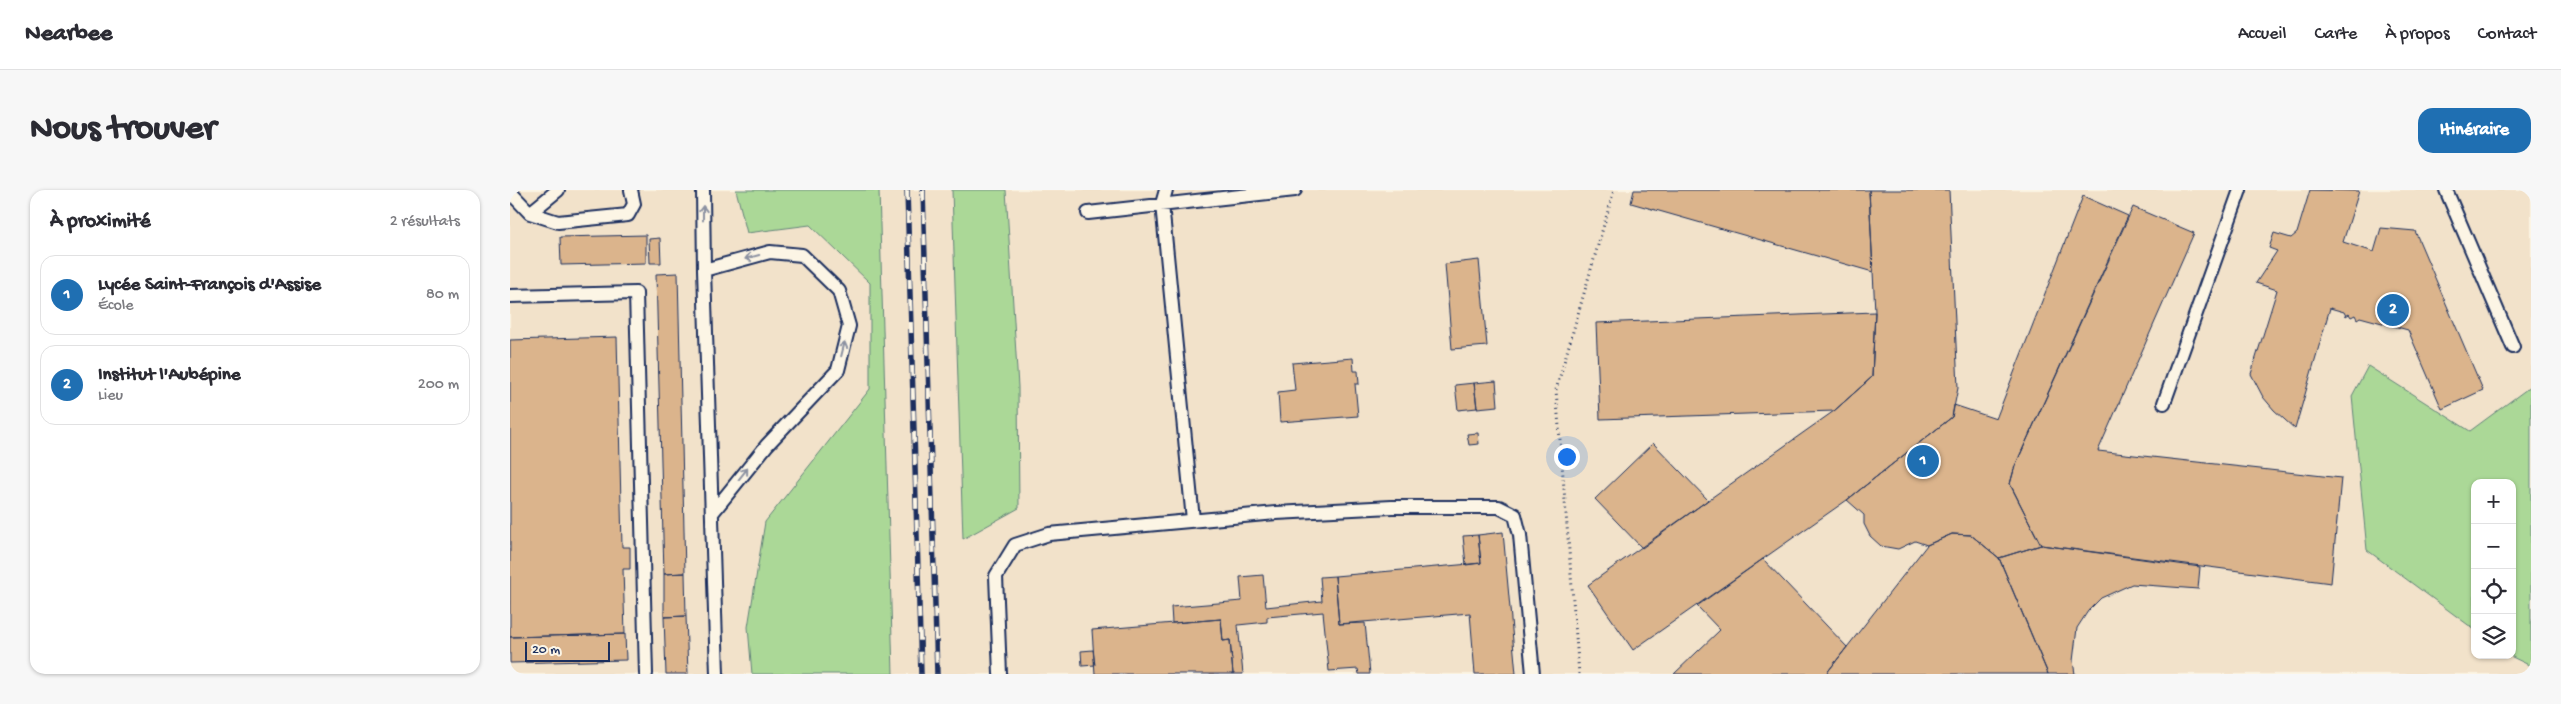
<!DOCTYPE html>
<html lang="fr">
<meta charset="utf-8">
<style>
body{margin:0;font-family:"Gochi Hand",sans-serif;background:#f7f7f7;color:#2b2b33}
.controls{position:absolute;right:15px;bottom:15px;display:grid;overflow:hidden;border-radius:10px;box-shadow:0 1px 4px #0004}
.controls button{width:45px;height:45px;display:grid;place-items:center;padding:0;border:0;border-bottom:1px solid #e1e1e2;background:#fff;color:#2b2b33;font:25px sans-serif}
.scale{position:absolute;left:15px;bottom:12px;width:85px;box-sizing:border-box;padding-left:5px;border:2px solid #1b2f5e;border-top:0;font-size:14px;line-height:18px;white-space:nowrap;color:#1b2f5e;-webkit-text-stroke:4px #fcf5e5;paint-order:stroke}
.you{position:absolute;left:1056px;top:266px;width:18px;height:18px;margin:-12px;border:4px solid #fff;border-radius:50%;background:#1a73e8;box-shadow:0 0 0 8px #1a73e833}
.badge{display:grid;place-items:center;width:32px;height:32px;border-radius:50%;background:#1f6fb2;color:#fff;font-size:16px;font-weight:700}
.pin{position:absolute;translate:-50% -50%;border:2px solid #fff;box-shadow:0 1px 5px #0006}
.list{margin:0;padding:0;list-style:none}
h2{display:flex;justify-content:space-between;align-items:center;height:65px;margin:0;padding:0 20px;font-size:21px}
h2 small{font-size:16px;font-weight:400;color:#7c7c81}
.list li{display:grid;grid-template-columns:32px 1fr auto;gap:15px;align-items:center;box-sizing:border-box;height:80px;margin:0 10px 10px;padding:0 10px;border:1px solid #e1e1e2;border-radius:15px}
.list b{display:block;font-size:19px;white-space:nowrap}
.list p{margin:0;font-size:16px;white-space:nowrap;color:#7c7c81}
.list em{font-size:16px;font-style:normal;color:#7c7c81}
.icon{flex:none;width:28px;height:28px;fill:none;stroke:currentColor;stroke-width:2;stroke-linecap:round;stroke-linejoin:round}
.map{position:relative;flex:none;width:2021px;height:484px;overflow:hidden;border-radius:15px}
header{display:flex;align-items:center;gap:30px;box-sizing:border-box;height:70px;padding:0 25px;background:#fff;border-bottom:1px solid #e1e1e2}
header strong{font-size:24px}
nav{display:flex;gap:28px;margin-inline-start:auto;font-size:18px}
.intro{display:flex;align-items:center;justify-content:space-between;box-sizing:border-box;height:120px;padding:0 30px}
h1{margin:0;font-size:35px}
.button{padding:12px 22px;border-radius:15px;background:#1f6fb2;color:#fff;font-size:18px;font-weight:700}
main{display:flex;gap:30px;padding:0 30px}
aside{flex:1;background:#fff;border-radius:15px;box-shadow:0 1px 4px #0004}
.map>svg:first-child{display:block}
</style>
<header>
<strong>Nearbee</strong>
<nav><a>Accueil</a><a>Carte</a><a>À propos</a><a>Contact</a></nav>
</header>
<div class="intro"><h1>Nous trouver</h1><a class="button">Itinéraire</a></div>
<main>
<aside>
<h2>À proximité<small>2 résultats</small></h2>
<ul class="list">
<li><span class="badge">1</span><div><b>Lycée Saint-François d'Assise</b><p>École</p></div><em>80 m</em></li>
<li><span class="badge">2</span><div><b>Institut l'Aubépine</b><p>Lieu</p></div><em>200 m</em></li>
</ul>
</aside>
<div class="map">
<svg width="2021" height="484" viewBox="0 0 2021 484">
<rect width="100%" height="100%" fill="#fcf5e5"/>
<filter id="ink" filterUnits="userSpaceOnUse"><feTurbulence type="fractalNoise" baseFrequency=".02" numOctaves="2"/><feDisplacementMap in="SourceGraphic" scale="10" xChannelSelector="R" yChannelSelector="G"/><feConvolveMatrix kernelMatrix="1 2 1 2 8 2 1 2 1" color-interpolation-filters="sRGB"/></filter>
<g filter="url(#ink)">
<path fill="#f2e2ca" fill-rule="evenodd" d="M 0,0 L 2021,0 L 2021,484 L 0,484 ZM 1965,293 L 2002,293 L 2002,465 L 1965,465 Z"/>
<path fill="#abd897" stroke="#63847a" d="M 226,0 L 369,0 L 383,484 L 242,484 L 238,437 L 255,332 L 360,199 L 360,93 L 300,35 L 237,43 Z
M 442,0 L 496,0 L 508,197 L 509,318 L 453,349 Z
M 1858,176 L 1960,241 L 2021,196 L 2021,476 L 1998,465 L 2002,465 L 2002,293 L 1965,293 L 1965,440 L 1857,360 L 1842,206 Z"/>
<path fill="#dbb48c" stroke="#1b2f5e" d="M 1124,0 L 1359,0 L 1363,82 L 1121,13 Z
M 1359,0 L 1439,0 L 1448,198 L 1442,227 L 1337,310 L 1123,460 L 1078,395 L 1324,221 L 1362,187 L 1365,122 Z
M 1800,0 L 1849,1 L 1833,52 L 1864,62 L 1871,38 L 1905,41 L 1973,200 L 1932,219 L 1898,140 L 1850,127 L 1847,129 L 1845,125 L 1841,127 L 1839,124 L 1836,126 L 1834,122 L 1820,118 L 1785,239 L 1764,220 L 1753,207 L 1741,184 L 1767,100 L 1746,93 L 1767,61 L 1759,58 L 1764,43 L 1781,48 L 1787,43 Z
M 1573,6 L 1618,26 L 1505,276 L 1500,294 L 1531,355 L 1489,368 L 1461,345 L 1442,344 L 1417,355 L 1405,351 L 1388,359 L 1371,356 L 1360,346 L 1354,334 L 1354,325 L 1337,310 L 1442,227 L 1444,215 L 1486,229 Z
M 1623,17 L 1684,43 L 1588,261 L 1831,288 L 1821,393 L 1531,355 L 1500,294 L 1505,276 Z
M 136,45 L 136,73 L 51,75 L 50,47 Z
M 150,48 L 151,73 L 140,73 L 139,49 Z
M 969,70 L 977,156 L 942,159 L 935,74 Z
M 168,83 L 175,383 L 154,384 L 146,84 Z
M 1365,122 L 1362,187 L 1324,221 L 1090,229 L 1086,133 Z
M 107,147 L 112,357 L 120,357 L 120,379 L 113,379 L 115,444 L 0,447 L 0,150 Z
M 843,168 L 844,181 L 848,181 L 849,194 L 845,194 L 848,226 L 770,232 L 768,202 L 785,200 L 782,173 Z
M 986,191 L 988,216 L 967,218 L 964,193 Z
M 964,193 L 967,218 L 948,220 L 945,195 Z
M 968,243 L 969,254 L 959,255 L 957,244 Z
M 1143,253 L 1198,310 L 1132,358 L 1085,309 Z
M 993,342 L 1006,484 L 965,484 L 960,423 L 829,434 L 825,386 L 971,373 L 968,345 Z
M 1442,344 L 1461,345 L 1489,368 L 1538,484 L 1316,484 L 1417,355 Z
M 968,345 L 971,373 L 956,375 L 953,346 Z
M 1531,355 L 1690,377 L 1688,399 L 1622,394 L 1591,408 L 1578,421 L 1567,438 L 1563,471 L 1565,484 L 1538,484 L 1489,368 Z
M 1253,369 L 1337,457 L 1316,484 L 1164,484 L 1210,440 L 1187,416 Z
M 175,383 L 176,426 L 154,427 L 154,384 Z
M 753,385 L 756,417 L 812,411 L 810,387 L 825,386 L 829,434 L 855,433 L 860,484 L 849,484 L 848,479 L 819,481 L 813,422 L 757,427 L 757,432 L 728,435 L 733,484 L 723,484 L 720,450 L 713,451 L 711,429 L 662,433 L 661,417 L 732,411 L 730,387 Z
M 176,426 L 178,484 L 156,484 L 154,427 Z
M 711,429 L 713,451 L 720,450 L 723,484 L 585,484 L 582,440 Z
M 115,444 L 116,470 L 0,473 L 0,447 Z
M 583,460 L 585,475 L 572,476 L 571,461 Z"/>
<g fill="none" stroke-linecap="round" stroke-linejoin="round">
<defs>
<path id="lane" d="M 193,0 L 194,80 L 207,484
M 656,0 L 652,14 L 683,330
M 1936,0 L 2003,157
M 0,2 L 20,23 L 48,32 L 118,25 L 124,14 L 121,0
M 20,23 L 48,0
M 578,23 L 785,0
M 194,80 L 260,62 L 292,65 L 329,101 L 339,136 L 328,180 L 257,255 L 203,322
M 0,106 L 126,103 L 136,484
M 1654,213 L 1730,0
M 490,484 L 486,386 L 505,355 L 539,344 L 766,323 L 882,317 L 989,317 L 1005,325 L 1010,345 L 1023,484"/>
</defs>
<use href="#lane" stroke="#1b2f5e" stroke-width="16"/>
<path stroke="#1b2f5e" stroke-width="3" stroke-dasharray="1 4" stroke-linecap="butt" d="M 1069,484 L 1046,200 L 1104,0"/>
<use href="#lane" stroke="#fcf5e5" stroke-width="12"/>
<defs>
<path id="rail" d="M 397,0 L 411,484
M 413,0 L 427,484"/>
</defs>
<use href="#rail" stroke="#1b2f5e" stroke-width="5.5"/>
<use href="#rail" stroke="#fcf5e5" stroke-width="4" stroke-dasharray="11" stroke-linecap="butt"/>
</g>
<defs><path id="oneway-shaft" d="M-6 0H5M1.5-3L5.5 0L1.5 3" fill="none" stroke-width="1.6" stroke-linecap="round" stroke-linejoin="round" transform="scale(1.25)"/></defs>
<g stroke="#8c92a2">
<use href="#oneway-shaft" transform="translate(193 23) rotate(-90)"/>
<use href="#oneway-shaft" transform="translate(242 67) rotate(165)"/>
<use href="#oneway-shaft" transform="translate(333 159) rotate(-76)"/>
<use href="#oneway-shaft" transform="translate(233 284) rotate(-52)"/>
</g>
</g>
</svg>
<div class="controls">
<button>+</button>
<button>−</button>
<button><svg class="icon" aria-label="locate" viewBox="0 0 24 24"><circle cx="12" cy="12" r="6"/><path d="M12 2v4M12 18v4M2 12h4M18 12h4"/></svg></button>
<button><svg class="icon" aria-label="layers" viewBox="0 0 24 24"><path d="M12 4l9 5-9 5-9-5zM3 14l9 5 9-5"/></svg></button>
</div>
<div class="scale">20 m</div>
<div class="you"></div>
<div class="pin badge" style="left:1413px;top:271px">1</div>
<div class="pin badge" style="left:1883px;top:120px">2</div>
</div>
</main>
